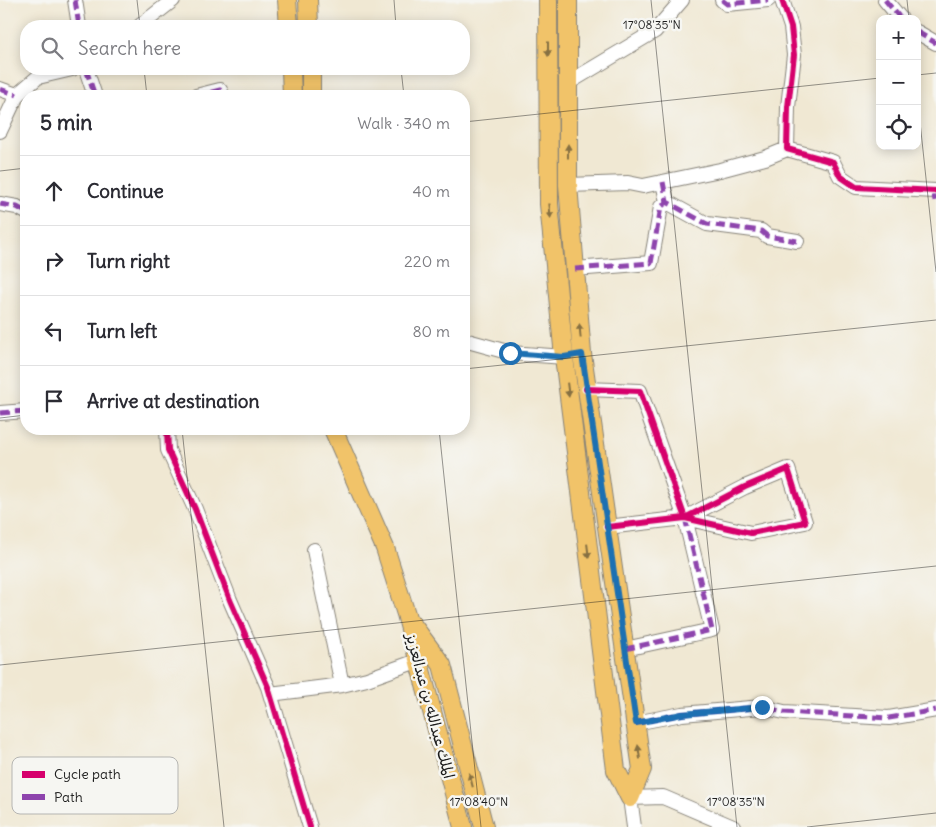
<!DOCTYPE html>
<meta charset="utf-8">
<style>
body{margin:0;font-family:Delius,"Playpen Sans Arabic",sans-serif;background:#f2f2f3;color:#2b2b33}
.controls{position:absolute;right:15px;top:15px;display:grid;overflow:hidden;border-radius:10px;box-shadow:0 2px 12px #0003}
.controls button{width:45px;height:45px;display:grid;place-items:center;padding:0;border:0;border-bottom:1px solid #e1e1e2;background:#fff;color:#2b2b33;font:25px sans-serif}
.stop{position:absolute;width:15px;height:15px;margin:-11px;border:4px solid #1f6fb2;border-radius:50%;background:#fff}
.stop.end{background:#1f6fb2;border-color:#fff;box-shadow:0 1px 5px #0008}
.list{margin:0;padding:0;list-style:none}
h2{display:flex;justify-content:space-between;align-items:center;height:65px;margin:0;padding:0 20px;font-size:21px}
h2 small{font-size:16px;font-weight:400;color:#7c7c81}
.list li{display:grid;grid-template-columns:32px 1fr auto;gap:15px;align-items:center;box-sizing:border-box;height:70px;padding:0 20px;border-top:1px solid #e1e1e2}
.list b{display:block;font-size:19px;white-space:nowrap}
.list em{font-size:16px;font-style:normal;color:#7c7c81}
.icon{flex:none;width:28px;height:28px;fill:none;stroke:currentColor;stroke-width:2;stroke-linecap:round;stroke-linejoin:round}
.map{position:relative;flex:none;width:936px;height:827px;overflow:hidden}
.search{position:absolute;background:#fff;box-shadow:0 2px 12px #0003;left:20px;top:20px;width:450px;height:55px;display:flex;align-items:center;gap:12px;box-sizing:border-box;padding:0 18px;border-radius:20px;color:#7c7c81;font-size:19px}
.panel{position:absolute;background:#fff;box-shadow:0 2px 12px #0003;left:20px;top:90px;width:450px;height:345px;border-radius:20px}
.map>svg:first-child{display:block}
</style>
<div class="map">
<svg width="936" height="827" viewBox="0 0 936 827">
<rect width="100%" height="100%" fill="#f6f6f2"/>
<filter id="ink" filterUnits="userSpaceOnUse"><feTurbulence type="fractalNoise" baseFrequency=".02" numOctaves="2"/><feDisplacementMap in="SourceGraphic" scale="10" xChannelSelector="R" yChannelSelector="G"/><feConvolveMatrix kernelMatrix="1 2 1 2 8 2 1 2 1" color-interpolation-filters="sRGB"/></filter>
<filter id="wash" filterUnits="userSpaceOnUse"><feTurbulence type="fractalNoise" baseFrequency=".0096" numOctaves="4" result="noise"/><feDisplacementMap in="SourceGraphic" scale="20" xChannelSelector="R" yChannelSelector="G"/><feGaussianBlur stdDeviation="1.12" result="paint"/><feColorMatrix in="noise" values="0 0 0 0 0 0 0 0 0 0 0 0 0 0 0 0 0 1.4 0 .05"/><feComposite in="paint" operator="in"/></filter>
<g filter="url(#wash)">
<rect width="100%" height="100%" fill="#f0e8d3"/>
</g>
<g filter="url(#ink)">
<g fill="none" stroke-linecap="round" stroke-linejoin="round">
<defs>
<path id="minor" d="M 75,0 L 79,26
M 722,0 L 727,4 L 768,0
M 782,0 L 791,27 L 794,55 L 788,107 L 787,149 L 833,162 L 840,176 L 856,187 L 936,191
M 885,0 L 901,19
M 140,26 L 173,0
M 917,32 L 936,43
M 86,69 L 95,96
M 568,83 L 655,31 L 682,0
M 0,89 L 17,95
M 196,96 L 220,90 L 223,96
M 0,131 L 17,95 L 38,77 L 72,69
M 663,182 L 667,202 L 707,224 L 761,231 L 767,236 L 797,241
M 568,185 L 628,183 L 643,186 L 720,170 L 765,158 L 787,149
M 0,204 L 17,207 L 26,212
M 575,269 L 651,263 L 661,207 L 667,202
M 464,340 L 511,353 L 564,357
M 586,389 L 640,391 L 685,518 L 745,487 L 788,469 L 805,522 L 751,533 L 685,518 L 607,527
M 0,413 L 26,411
M 167,429 L 168,450 L 195,509 L 230,600 L 268,687 L 310,827
M 314,550 L 342,685
M 625,649 L 712,630 L 685,518
M 270,694 L 342,685 L 367,679 L 417,661
M 635,723 L 682,714 L 762,707 L 784,712 L 889,718 L 936,710
M 634,827 L 630,798 L 663,797 L 733,827"/>
<path id="major" d="M 287,0 L 289,26
M 308,0 L 309,26
M 548,0 L 549,204 L 564,357 L 616,770 L 630,798
M 568,0 L 568,185 L 582,354 L 642,769 L 630,798
M 291,69 L 292,96
M 311,69 L 311,96
M 333,429 L 385,548 L 406,614 L 463,827
M 411,623 L 442,665 L 484,827"/>
</defs>
<use href="#minor" stroke="#868278" stroke-width="16"/>
<use href="#major" stroke="#868278" stroke-width="20"/>
<use href="#minor" stroke="#fff" stroke-width="14"/>
<use href="#major" stroke="#f1c369" stroke-width="18"/>
<path stroke="#8e44ad" stroke-width="5" stroke-dasharray="10 5" stroke-linecap="butt" d="M 75,0 L 79,26
M 722,0 L 727,4 L 768,0
M 885,0 L 901,19
M 917,32 L 936,43
M 86,69 L 95,96
M 0,89 L 17,95
M 196,96 L 220,90 L 223,96
M 663,182 L 667,202 L 707,224 L 761,231 L 767,236 L 797,241
M 933,191 L 936,205
M 0,204 L 17,207 L 26,212
M 575,269 L 651,263 L 661,207 L 667,202
M 0,413 L 26,411
M 625,649 L 712,630 L 685,518
M 635,723 L 682,714 L 762,707 L 784,712 L 889,718 L 936,710"/>
<defs>
<path id="cycleway" d="M 782,0 L 791,27 L 794,55 L 788,107 L 787,149 L 833,162 L 840,176 L 856,187 L 936,191
M 586,389 L 640,391 L 685,518 L 745,487 L 788,469 L 805,522 L 751,533 L 685,518 L 607,527
M 167,429 L 168,450 L 195,509 L 230,600 L 268,687 L 310,827"/>
</defs>
<use href="#cycleway" stroke="#f6f6f2" stroke-width="9"/>
<use href="#cycleway" stroke="#d6006c" stroke-width="6"/>
</g>
<defs><path id="oneway-solid" d="M-6-.8H1V-3.2L6.5 0L1 3.2V.8H-6Z" transform="scale(1.25)"/></defs>
<g fill="#867042">
<use href="#oneway-solid" transform="translate(548 49) rotate(90)"/>
<use href="#oneway-solid" transform="translate(568 151) rotate(-90)"/>
<use href="#oneway-solid" transform="translate(550 211) rotate(85)"/>
<use href="#oneway-solid" transform="translate(580 331) rotate(-95)"/>
<use href="#oneway-solid" transform="translate(568 390) rotate(83)"/>
<use href="#oneway-solid" transform="translate(588 551) rotate(83)"/>
<use href="#oneway-solid" transform="translate(639 752) rotate(-98)"/>
<use href="#oneway-solid" transform="translate(471 780) rotate(-104)"/>
</g>
</g>
<g fill="none" stroke-linecap="round" stroke-linejoin="round" filter="url(#ink)">
<path stroke="#1f6fb2" stroke-width="6" d="M 510,353 L 564,357 L 582,354 L 636,723 L 682,714 L 762,707"/>
</g>
<path fill="none" stroke="#1c1c1c" stroke-width="1" stroke-opacity="0.45" d="M 137,0 L 140,26M 394,0 L 396,26M 651,0 L 737,827M 907,0 L 909,19M 144,69 L 147,96M 401,69 L 404,96M 917,75 L 936,73M 917,94 L 936,272M 464,122 L 880,78M 0,171 L 26,168M 464,369 L 936,320M 0,418 L 26,415M 182,429 L 224,827M 439,429 L 481,827M 0,665 L 936,566M 807,827 L 936,813"/>
<g text-anchor="middle" stroke-width="5" stroke-linejoin="round" paint-order="stroke">
<g font-size="15" fill="#1c1c1c" stroke="#f6f6f2">
<text transform="translate(430 706) rotate(75)" y="5">الملك عبدالله بن عبدالعزيز</text>
</g>
</g>
<rect x="12" y="757" width="166" height="57" rx="8" fill="#f6f6f2" stroke="#b5b5b2" stroke-width="1"/>
<rect x="22" y="771" width="23" height="7" fill="#d6006c"/>
<rect x="22" y="794" width="23" height="6" fill="#8e44ad"/>
<g font-size="14" fill="#1c1c1c">
<text x="54" y="779">Cycle path</text>
<text x="54" y="802">Path</text>
</g>
<g font-size="12" text-anchor="middle" fill="#1c1c1c" stroke="#f6f6f2" stroke-width="5" stroke-linejoin="round" paint-order="stroke">
<text x="652" y="29">17°08'35"N</text>
<text x="479" y="806">17°08'40"N</text>
<text x="736" y="806">17°08'35"N</text>
</g>
</svg>
<div class="controls">
<button>+</button>
<button>−</button>
<button><svg class="icon" aria-label="locate" viewBox="0 0 24 24"><circle cx="12" cy="12" r="6"/><path d="M12 2v4M12 18v4M2 12h4M18 12h4"/></svg></button>
</div>
<div class="stop" style="left:510px;top:353px"></div>
<div class="stop end" style="left:762px;top:707px"></div>
<div class="search"><svg class="icon" aria-label="search" viewBox="0 0 24 24"><circle cx="10" cy="10" r="6"/><path d="M15 15l6 6"/></svg>Search here</div>
<section class="panel">
<h2>5 min<small>Walk · 340 m</small></h2>
<ul class="list">
<li><svg class="icon" aria-label="ahead" viewBox="0 0 24 24"><path d="M12 20V5M6 11l6-6 6 6"/></svg><div><b>Continue</b></div><em>40 m</em></li>
<li><svg class="icon" aria-label="right" viewBox="0 0 24 24"><path d="M7 20v-9h11M14 6l5 5-5 5"/></svg><div><b>Turn right</b></div><em>220 m</em></li>
<li><svg class="icon" aria-label="left" viewBox="0 0 24 24"><path d="M17 20v-9H6M10 6l-5 5 5 5"/></svg><div><b>Turn left</b></div><em>80 m</em></li>
<li><svg class="icon" aria-label="arrive" viewBox="0 0 24 24"><path d="M6 21V4h12l-3 4 3 4H6"/></svg><div><b>Arrive at destination</b></div></li>
</ul>
</section>
</div>
